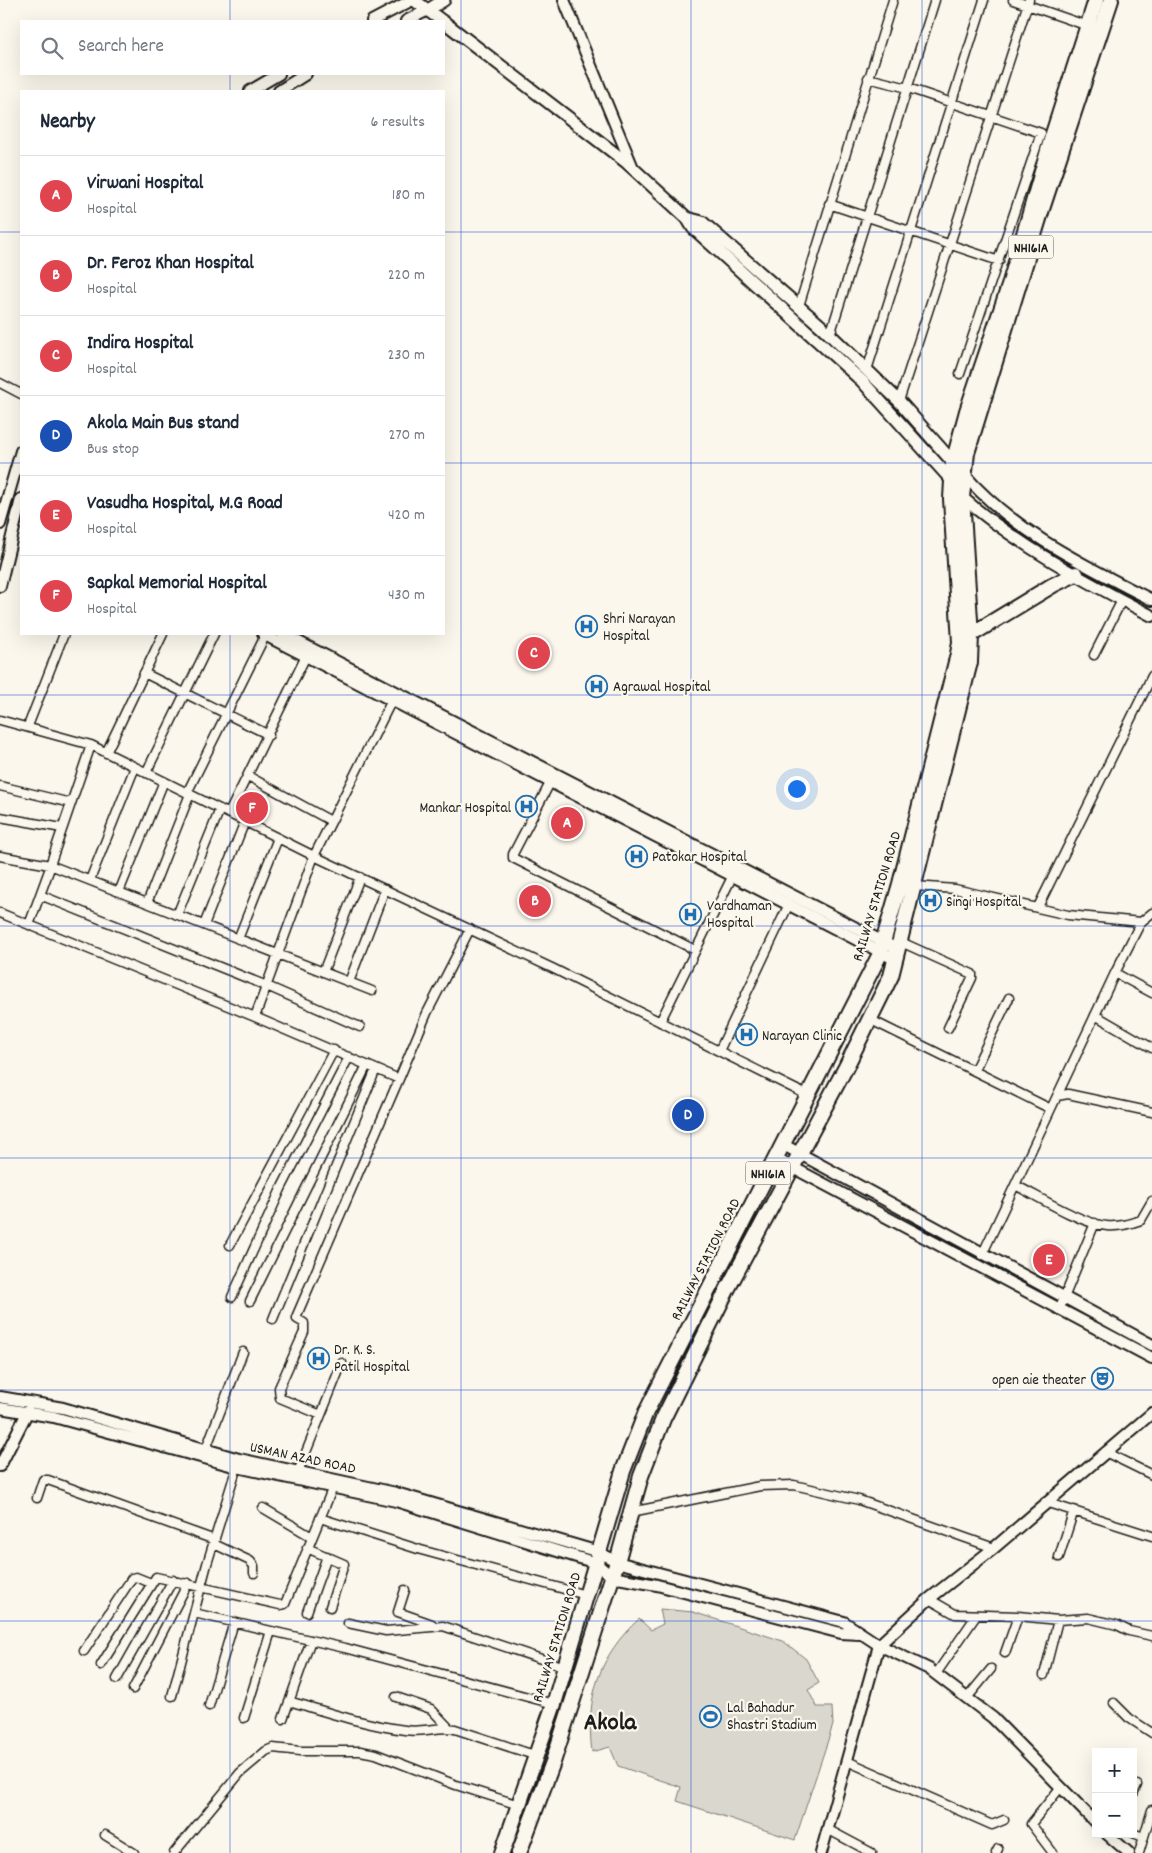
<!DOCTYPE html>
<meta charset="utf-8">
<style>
body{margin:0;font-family:Dekko,sans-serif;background:#f2f2f3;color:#1f2937}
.controls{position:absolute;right:15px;bottom:15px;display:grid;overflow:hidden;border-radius:0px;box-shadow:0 5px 20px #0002}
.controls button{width:45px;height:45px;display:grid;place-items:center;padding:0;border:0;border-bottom:1px solid #e0e1e3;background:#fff;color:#1f2937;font:25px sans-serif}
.you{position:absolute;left:796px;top:788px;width:18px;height:18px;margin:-12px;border:4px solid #fff;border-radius:50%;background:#1a73e8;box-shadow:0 0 0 8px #1a73e833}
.badge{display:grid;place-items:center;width:32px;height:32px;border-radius:50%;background:#1a73e8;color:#fff;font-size:16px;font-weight:700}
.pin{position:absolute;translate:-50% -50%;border:2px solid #fff;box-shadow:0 1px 5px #0006}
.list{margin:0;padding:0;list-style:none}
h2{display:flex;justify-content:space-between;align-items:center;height:65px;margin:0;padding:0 20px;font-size:21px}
h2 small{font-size:16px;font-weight:400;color:#747a83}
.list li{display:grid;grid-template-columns:32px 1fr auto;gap:15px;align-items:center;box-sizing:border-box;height:80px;padding:0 20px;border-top:1px solid #e0e1e3}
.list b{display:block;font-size:19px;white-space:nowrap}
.list p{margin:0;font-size:16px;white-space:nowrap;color:#747a83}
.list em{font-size:16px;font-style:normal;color:#747a83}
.icon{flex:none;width:28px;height:28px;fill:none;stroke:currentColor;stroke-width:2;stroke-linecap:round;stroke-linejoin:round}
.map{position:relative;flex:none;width:1152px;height:1853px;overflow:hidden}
.search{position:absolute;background:#fff;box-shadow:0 5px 20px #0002;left:20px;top:20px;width:425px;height:55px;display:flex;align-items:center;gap:12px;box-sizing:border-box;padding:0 18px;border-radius:0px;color:#747a83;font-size:19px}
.panel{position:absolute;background:#fff;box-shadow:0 5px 20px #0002;left:20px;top:90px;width:425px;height:545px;border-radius:0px}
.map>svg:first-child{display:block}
</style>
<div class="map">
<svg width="1152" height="1853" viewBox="0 0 1152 1853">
<rect width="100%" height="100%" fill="#fbf7ec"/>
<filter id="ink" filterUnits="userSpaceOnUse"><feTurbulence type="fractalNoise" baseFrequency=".02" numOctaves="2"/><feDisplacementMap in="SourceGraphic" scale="10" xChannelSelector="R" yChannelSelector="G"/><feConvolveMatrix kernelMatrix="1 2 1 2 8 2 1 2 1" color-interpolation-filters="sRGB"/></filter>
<g filter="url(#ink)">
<path fill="#dad7ce" stroke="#7b7a75" d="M 660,1609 L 693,1612 L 783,1641 L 806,1659 L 819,1683 L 808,1690 L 817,1707 L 832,1707 L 833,1725 L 795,1840 L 677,1801 L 681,1787 L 618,1766 L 610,1747 L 592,1752 C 585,1699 599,1655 639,1619 L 651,1630 L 663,1624 Z"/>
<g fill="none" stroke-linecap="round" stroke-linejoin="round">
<defs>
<path id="street" d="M 1013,0 L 1088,26
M 868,78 L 908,88 L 1041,133 L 960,374
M 829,204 L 999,261
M 799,306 L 893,0
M 830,335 L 935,0
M 867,370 L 984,0
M 0,383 L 21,394
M 899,401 L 1029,0
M 1094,655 L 1122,600
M 144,673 L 269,735
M 0,720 L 91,745 L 314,856 L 554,969 L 807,1095
M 28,726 L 64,634
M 106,753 L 163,634
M 146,773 L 214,634
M 248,776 L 331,821
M 551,781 L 513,854 L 513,858 L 695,950
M 0,786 L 71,803
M 187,793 L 266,634
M 229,813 L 306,656
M 0,817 L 62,828
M 0,856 L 50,865 L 372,991
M 50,865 L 91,745
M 90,880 L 135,767
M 915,886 L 955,889 L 1068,915 L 1141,922
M 119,892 L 164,781
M 40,895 L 267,986 L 360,1027
M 147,903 L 190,794
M 1038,907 L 1152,676
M 0,913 L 255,1017 L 314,856 L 392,700
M 177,915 L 220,809
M 29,925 L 51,865
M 204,925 L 245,821
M 238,939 L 278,838
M 901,942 L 972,974 L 972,978 L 948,1028
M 323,972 L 360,877
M 1115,973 L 1152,993
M 349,982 L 385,889
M 1095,1015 L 1152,1048
M 255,1017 L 399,1079 L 427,1013 L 470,929
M 869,1019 L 1049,1108
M 660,1022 L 733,875
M 719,1051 L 789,904
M 974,1071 L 1009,998
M 1057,1096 L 1115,973 L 1141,922 L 1152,913
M 1015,1185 C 1039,1197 1082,1224 1107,1226 C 1118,1227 1130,1224 1141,1220 L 1152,1201
M 230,1245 L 334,1050
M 982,1255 L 1057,1096 L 1068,1094 L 1152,1112
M 232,1297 L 281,1189 L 349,1057
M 250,1301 L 367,1065
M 1059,1310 L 1095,1223
M 273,1319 L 376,1069
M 321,1415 L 280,1398 L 279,1388 L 304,1332 L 304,1323 L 297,1319 L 297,1315 L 399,1079
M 1105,1452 L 1152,1475
M 204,1454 L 243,1352
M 298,1472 L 342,1363
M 37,1498 L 43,1480 L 48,1480 L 215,1540
M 1045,1502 L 1152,1536
M 263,1508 L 312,1537
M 631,1512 L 760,1486 L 794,1485 L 859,1500 L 994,1548
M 320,1518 L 421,1550 L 586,1595
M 214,1544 L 250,1561 L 254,1566 L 254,1573
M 307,1548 L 344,1564 L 330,1607
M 1059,1557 L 1074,1510
M 405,1590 L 398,1612 L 432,1624
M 929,1599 L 955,1614 L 1018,1616 L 1058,1620 L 1088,1618 L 1117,1625 L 1129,1631 L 1152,1636
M 307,1612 L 327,1556
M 194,1613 L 349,1649 L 554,1704
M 348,1623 L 386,1631 L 443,1626 L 565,1667
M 84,1651 L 132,1578 L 136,1577 L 151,1583
M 1005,1653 L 1018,1616
M 101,1665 L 156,1577 L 280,1605 L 285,1604 L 333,1487
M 936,1674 L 976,1616
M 1044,1675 L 1058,1620
M 117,1679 L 173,1580
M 133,1689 L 188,1583
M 172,1696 L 207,1564 L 238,1463
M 396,1697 L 431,1709 L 449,1728
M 967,1698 L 991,1669
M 289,1701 C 327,1712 365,1725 405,1730 C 422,1733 439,1726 455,1729 L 537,1756
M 1114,1703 L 1129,1718 L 1152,1733
M 209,1706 L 234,1622
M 244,1718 L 271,1631
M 283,1719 L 311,1640
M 847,1761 L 992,1825 L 1004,1820
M 1133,1794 L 1137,1785
M 827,1829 L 872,1853
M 1133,1833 L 1143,1837
M 105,1835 L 134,1853
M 174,1853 L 240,1773 L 266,1751 L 273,1748 L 300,1751 L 360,1751 L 376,1754 L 456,1785 L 519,1805
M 996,1853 L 998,1849
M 1053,1853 L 1031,1824 L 1060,1788
M 1139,1853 L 1152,1810"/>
<path id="secondary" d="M 564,0 L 633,168
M 372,21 L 412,0
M 406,21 L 428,10
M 250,91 L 279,74
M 279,91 L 306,74
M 963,473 C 1012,531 1086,566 1152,600
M 962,497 C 1018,546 1087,582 1152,616
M 0,524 L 21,451
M 0,586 L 21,499
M 263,634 L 896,960
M 283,634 L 899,950
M 782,1144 L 1152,1345
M 775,1158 L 1152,1358
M 0,1397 L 63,1408 L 239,1459 L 396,1493 L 599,1552 L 617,1562 L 844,1622 L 879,1645 L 929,1599 L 994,1548 L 1152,1413
M 0,1408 L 54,1417 L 237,1467 L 396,1501 L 596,1563 L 612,1577 L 657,1585 L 841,1633 L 860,1634
M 0,1466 L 28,1411
M 1107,1834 L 1129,1853
M 821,1853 L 879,1645 L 929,1669 L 993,1718 L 1096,1823"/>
<path id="primary" d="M 414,0 L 442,21
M 428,10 L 444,0
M 444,22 L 626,162 L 687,218 L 693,228 L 862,381 L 955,484
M 687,218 L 702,222 L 821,326 L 899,401 L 958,468"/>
<path id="highway" d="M 964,639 L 1053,585 L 1076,574
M 502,1853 L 554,1704 L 623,1471 L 646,1412 L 879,956 L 900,884 L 958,654 L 960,642 L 951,499 L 953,463 L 967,411 L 1009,286 L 1052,137 L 1096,0
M 519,1853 L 553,1762 L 617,1562 L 641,1476 L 663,1419 L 727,1290 L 846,1067 L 891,976 L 970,662 L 971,635 L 962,497 L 967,453 L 1042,209 L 1111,0"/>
</defs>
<use href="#street" stroke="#1c1c1c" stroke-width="11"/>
<use href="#secondary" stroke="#1c1c1c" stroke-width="14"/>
<use href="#primary" stroke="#1c1c1c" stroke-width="15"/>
<use href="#highway" stroke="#1c1c1c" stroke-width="18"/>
<use href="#street" stroke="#fbf7ec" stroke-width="8"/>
<use href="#secondary" stroke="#fbf7ec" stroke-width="10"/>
<use href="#primary" stroke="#fbf7ec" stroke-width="11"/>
<use href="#highway" stroke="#fbf7ec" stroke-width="14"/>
</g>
</g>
<path fill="none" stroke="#1d4ed8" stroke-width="1" stroke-opacity="0.55" d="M 230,0 L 230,21M 461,0 L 461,1853M 691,0 L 691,1853M 922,0 L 922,1853M 230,74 L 230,91M 0,232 L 21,232M 444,232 L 1152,232M 0,463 L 21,463M 444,463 L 1152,463M 230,634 L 230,1853M 0,695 L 1152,695M 0,926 L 1152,926M 0,1158 L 1152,1158M 0,1390 L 1152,1390M 0,1621 L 1152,1621"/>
<defs>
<symbol id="hospital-ring" viewBox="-11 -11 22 22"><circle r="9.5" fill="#fbf7ec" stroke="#1f6fb2" stroke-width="1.5"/><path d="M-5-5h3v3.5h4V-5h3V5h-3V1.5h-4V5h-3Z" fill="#1f6fb2"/></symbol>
<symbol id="theatre-ring" viewBox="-11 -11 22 22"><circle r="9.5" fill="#fbf7ec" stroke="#1f6fb2" stroke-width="1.5"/><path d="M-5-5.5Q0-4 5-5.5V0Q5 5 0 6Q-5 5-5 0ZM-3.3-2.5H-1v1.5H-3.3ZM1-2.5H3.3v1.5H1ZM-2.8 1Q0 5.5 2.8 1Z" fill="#1f6fb2"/></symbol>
<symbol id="stadium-ring" viewBox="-11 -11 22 22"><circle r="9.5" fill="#fbf7ec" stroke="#1f6fb2" stroke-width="1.5"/><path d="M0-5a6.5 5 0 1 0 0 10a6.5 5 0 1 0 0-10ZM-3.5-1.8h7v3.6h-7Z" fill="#1f6fb2"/></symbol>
</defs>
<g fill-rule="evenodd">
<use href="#hospital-ring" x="574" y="614" width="25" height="25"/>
<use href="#hospital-ring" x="584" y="674" width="25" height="25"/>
<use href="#hospital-ring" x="514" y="794" width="25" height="25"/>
<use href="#hospital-ring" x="624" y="844" width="25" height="25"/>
<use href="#hospital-ring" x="918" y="888" width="25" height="25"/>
<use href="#hospital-ring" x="678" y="902" width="25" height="25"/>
<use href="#hospital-ring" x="734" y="1022" width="25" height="25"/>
<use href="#hospital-ring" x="306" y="1346" width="25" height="25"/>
<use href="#theatre-ring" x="1090" y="1366" width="25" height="25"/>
<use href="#stadium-ring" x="698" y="1704" width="25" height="25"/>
</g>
<g text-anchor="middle" stroke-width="4.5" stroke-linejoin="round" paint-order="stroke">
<g fill="#fbf7ec" stroke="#5f5e5a" stroke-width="1">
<rect x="1008.5" y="235.5" width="45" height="23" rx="4"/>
<rect x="745.5" y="1161.5" width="45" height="23" rx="4"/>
</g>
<g font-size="14" font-weight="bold" fill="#1c1c1c">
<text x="1031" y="252">NH161A</text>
<text x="768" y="1178">NH161A</text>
</g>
<g font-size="15" fill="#1c1c1c" stroke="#fbf7ec" text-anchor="start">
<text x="603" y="623">Shri Narayan<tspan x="603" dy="17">Hospital</tspan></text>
<text x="613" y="691">Agrawal Hospital</text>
<text x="511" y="812" text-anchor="end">Mankar Hospital</text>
<text x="652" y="861">Patokar Hospital</text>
<text x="946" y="906">Singi Hospital</text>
<text x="707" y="910">Vardhaman<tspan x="707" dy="17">Hospital</tspan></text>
<text x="762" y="1040">Narayan Clinic</text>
<text x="334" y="1354">Dr. K. S.<tspan x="334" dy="17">Patil Hospital</tspan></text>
<text x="1086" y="1384" text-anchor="end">open aie theater</text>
<text x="727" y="1712">Lal Bahadur<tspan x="727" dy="17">Shastri Stadium</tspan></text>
</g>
<g font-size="15" fill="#1c1c1c" stroke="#fbf7ec">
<text transform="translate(876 896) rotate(-73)" y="5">RAILWAY STATION ROAD</text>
<text transform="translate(705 1259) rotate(-63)" y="5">RAILWAY STATION ROAD</text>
<text transform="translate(303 1457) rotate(12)" y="5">USMAN AZAD ROAD</text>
<text transform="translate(556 1637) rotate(-73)" y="5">RAILWAY STATION ROAD</text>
</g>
<g font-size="25" font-weight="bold" fill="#1c1c1c" stroke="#fbf7ec">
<text x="610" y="1729">Akola</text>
</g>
</g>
</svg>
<div class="controls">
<button>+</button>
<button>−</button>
</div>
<div class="you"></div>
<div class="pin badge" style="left:567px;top:823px;background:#e0444e">A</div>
<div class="pin badge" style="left:535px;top:901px;background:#e0444e">B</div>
<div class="pin badge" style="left:534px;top:653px;background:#e0444e">C</div>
<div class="pin badge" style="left:688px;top:1115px;background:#1a4fb4">D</div>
<div class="pin badge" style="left:1049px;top:1260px;background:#e0444e">E</div>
<div class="pin badge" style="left:252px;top:808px;background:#e0444e">F</div>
<div class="search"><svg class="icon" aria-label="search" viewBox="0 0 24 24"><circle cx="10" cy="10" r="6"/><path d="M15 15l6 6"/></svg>Search here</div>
<section class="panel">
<h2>Nearby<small>6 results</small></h2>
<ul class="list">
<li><span class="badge" style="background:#e0444e">A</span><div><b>Virwani Hospital</b><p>Hospital</p></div><em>180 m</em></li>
<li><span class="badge" style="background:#e0444e">B</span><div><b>Dr. Feroz Khan Hospital</b><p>Hospital</p></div><em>220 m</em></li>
<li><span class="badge" style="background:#e0444e">C</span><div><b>Indira Hospital</b><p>Hospital</p></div><em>230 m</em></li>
<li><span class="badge" style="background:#1a4fb4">D</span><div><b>Akola Main Bus stand</b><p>Bus stop</p></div><em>270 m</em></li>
<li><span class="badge" style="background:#e0444e">E</span><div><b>Vasudha Hospital, M.G Road</b><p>Hospital</p></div><em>420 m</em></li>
<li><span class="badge" style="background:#e0444e">F</span><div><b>Sapkal Memorial Hospital</b><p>Hospital</p></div><em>430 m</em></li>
</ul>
</section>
</div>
